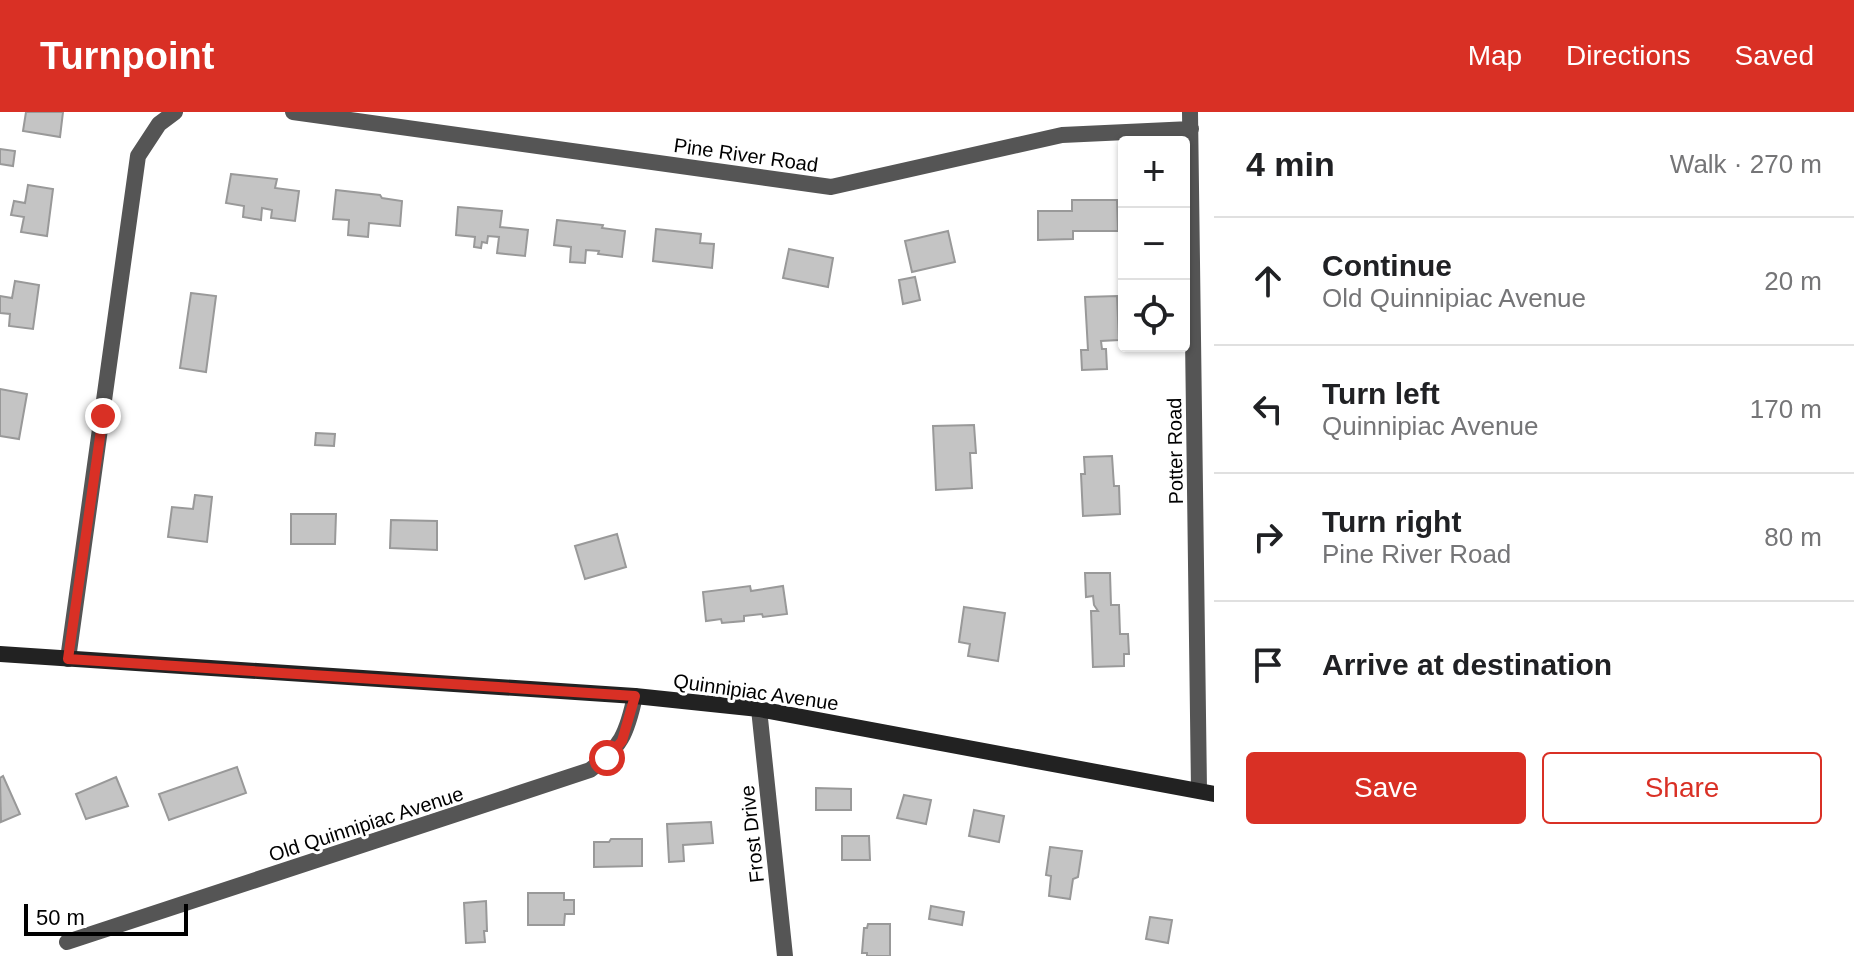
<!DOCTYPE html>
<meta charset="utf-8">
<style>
body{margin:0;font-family:Arial,sans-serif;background:#f2f2f2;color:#202124}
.controls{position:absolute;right:24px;top:24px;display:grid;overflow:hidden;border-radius:8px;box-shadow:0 2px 6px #0004}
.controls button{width:72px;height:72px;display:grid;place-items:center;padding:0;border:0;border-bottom:2px solid #e0e0e0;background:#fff;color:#202124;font:40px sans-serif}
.scale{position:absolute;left:24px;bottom:20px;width:164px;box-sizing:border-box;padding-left:8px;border:4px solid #000;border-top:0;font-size:22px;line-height:28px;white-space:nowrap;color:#000;-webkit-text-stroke:6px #fff;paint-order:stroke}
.stop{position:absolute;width:24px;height:24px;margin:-18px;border:6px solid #d93025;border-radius:50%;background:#fff}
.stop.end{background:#d93025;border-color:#fff;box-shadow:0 2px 8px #0008}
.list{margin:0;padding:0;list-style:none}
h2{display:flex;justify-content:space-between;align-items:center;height:104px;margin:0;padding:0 32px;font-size:34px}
h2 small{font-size:26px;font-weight:400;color:#757577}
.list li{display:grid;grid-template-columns:52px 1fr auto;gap:24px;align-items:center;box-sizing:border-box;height:128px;padding:0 32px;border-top:2px solid #e0e0e0}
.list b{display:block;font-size:30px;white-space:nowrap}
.list p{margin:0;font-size:26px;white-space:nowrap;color:#757577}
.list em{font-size:26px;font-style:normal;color:#757577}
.actions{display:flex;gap:16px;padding:24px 32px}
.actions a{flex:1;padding:18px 0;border:2px solid #d93025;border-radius:8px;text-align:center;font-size:28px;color:#d93025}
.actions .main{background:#d93025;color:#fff}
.icon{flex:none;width:44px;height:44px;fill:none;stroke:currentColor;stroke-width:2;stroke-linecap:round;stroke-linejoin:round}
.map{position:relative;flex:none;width:1214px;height:844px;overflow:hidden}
header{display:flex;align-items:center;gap:48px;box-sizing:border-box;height:112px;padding:0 40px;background:#d93025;color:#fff}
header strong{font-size:38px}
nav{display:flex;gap:44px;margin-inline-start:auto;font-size:28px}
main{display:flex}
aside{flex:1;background:#fff}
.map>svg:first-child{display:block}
</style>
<header>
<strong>Turnpoint</strong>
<nav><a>Map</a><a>Directions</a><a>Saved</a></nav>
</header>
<main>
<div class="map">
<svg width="1214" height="844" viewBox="0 0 1214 844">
<rect width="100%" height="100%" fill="#fff"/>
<path fill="#c4c4c4" stroke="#999" stroke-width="2" d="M 26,0 L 63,0 L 60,25 L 23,19 Z
M 0,37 L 15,39 L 13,54 L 0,52 Z
M 231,62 L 277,67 L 275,76 L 299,79 L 295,109 L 271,106 L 272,98 L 262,96 L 261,108 L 243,105 L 244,94 L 226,91 Z
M 28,73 L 53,77 L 47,124 L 21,120 L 24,105 L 11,103 L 14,89 L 25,91 Z
M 336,78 L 380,83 L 382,86 L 402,89 L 400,114 L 369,111 L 368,125 L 348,123 L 349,108 L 333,107 Z
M 1072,88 L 1117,88 L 1118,119 L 1073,119 L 1073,127 L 1038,128 L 1038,99 L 1072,99 Z
M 458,95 L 502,99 L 500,115 L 528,118 L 525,144 L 497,141 L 499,125 L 488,124 L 487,131 L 482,130 L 481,136 L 474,135 L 475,125 L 456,123 Z
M 557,108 L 603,113 L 602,116 L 625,119 L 622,145 L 598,142 L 599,139 L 586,138 L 585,151 L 570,150 L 571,135 L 554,133 Z
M 656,117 L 701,122 L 700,131 L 714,132 L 712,156 L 653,149 Z
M 948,119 L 955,150 L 912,160 L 905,129 Z
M 789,137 L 833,146 L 828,175 L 783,166 Z
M 915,165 L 920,188 L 903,192 L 899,168 Z
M 15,169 L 39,173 L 33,217 L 9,214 L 10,202 L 0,201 L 0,184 L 12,186 Z
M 191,181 L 216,184 L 206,260 L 180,256 Z
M 1117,184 L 1119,228 L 1101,229 L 1102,237 L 1106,237 L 1107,257 L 1082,258 L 1081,238 L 1088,238 L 1085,185 Z
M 0,277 L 27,282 L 19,327 L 0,324 Z
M 974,313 L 976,341 L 970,341 L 972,376 L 936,378 L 933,314 Z
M 316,321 L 335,322 L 334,334 L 315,333 Z
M 1112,344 L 1114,374 L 1119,374 L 1120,402 L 1083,404 L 1081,362 L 1085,362 L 1084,345 Z
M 195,383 L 212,385 L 207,430 L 168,425 L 172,395 L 193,397 Z
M 291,402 L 336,402 L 335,432 L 291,432 Z
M 391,408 L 437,409 L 437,438 L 390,436 Z
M 617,422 L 626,455 L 585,467 L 575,434 Z
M 1085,461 L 1110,461 L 1111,493 L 1119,493 L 1120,522 L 1128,522 L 1129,542 L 1124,542 L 1124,554 L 1093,555 L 1091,499 L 1098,499 L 1094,493 L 1093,484 L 1086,485 Z
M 750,474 L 751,479 L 783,474 L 787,502 L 763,505 L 762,502 L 744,504 L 744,509 L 722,511 L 721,507 L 706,509 L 703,480 Z
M 964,495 L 1005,501 L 998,549 L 968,544 L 970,532 L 959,530 Z
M 237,655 L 246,681 L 169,708 L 159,682 Z
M 3,664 L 20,702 L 1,710 L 0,666 Z
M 116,665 L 128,694 L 86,707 L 76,682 Z
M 816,676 L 851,677 L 851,698 L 816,698 Z
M 904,683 L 931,688 L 926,712 L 897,706 Z
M 974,698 L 1004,704 L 999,730 L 969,724 Z
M 711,710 L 713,731 L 683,733 L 684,749 L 669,750 L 667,712 Z
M 842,724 L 869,724 L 870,748 L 842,748 Z
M 611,727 L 642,727 L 642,754 L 594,755 L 594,730 L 609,730 Z
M 1050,735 L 1082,739 L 1078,765 L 1073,767 L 1070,787 L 1049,784 L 1051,764 L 1046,763 Z
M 528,781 L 564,781 L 564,788 L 574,788 L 574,802 L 565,802 L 564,813 L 528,813 Z
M 486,789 L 487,819 L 484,819 L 485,830 L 466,831 L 464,791 Z
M 931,794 L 964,800 L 962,813 L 929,807 Z
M 1150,805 L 1172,808 L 1168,831 L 1146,827 Z
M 868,812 L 890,812 L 890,844 L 867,844 L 867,841 L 862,841 L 864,816 L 867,816 Z"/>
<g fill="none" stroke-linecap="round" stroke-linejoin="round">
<path stroke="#555" stroke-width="16" d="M 293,0 L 831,75 L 1062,23 L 1191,17
M 1190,0 L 1199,678
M 68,547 L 138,44 L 159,12 L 175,0
M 759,597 L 785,844
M 67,830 L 590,658 C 621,636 627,621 635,584"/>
<path stroke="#222" stroke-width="16" d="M 0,542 L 635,584 L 759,597 L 1214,682"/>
</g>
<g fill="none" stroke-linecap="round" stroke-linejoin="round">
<path stroke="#d93025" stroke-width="10" d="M 103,304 L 68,547 L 635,584 L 622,629 L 607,646"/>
</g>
<g text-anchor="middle" stroke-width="6" stroke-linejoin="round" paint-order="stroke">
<g font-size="20" fill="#000" stroke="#fff">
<text transform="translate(746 43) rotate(8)" y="7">Pine River Road</text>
<text transform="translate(1175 339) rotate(-91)" y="7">Potter Road</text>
<text transform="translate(756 580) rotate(8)" y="7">Quinnipiac Avenue</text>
<text transform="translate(366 712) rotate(-18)" y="7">Old Quinnipiac Avenue</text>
<text transform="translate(752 722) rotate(-96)" y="7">Frost Drive</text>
</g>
</g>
</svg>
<div class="controls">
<button>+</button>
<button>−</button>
<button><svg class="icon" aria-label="locate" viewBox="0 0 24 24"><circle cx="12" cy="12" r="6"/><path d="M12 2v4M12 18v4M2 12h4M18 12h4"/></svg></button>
</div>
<div class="scale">50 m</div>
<div class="stop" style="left:607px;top:646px"></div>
<div class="stop end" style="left:103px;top:304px"></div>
</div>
<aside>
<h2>4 min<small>Walk · 270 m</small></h2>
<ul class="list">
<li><svg class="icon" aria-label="ahead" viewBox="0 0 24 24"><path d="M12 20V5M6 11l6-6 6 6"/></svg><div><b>Continue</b><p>Old Quinnipiac Avenue</p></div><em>20 m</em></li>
<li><svg class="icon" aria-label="left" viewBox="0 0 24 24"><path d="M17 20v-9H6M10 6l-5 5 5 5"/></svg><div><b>Turn left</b><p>Quinnipiac Avenue</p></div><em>170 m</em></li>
<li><svg class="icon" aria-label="right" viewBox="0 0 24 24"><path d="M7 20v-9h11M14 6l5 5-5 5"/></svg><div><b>Turn right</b><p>Pine River Road</p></div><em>80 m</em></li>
<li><svg class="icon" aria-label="arrive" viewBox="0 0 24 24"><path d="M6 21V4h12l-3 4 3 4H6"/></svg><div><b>Arrive at destination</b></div></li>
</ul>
<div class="actions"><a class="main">Save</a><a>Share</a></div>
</aside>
</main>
